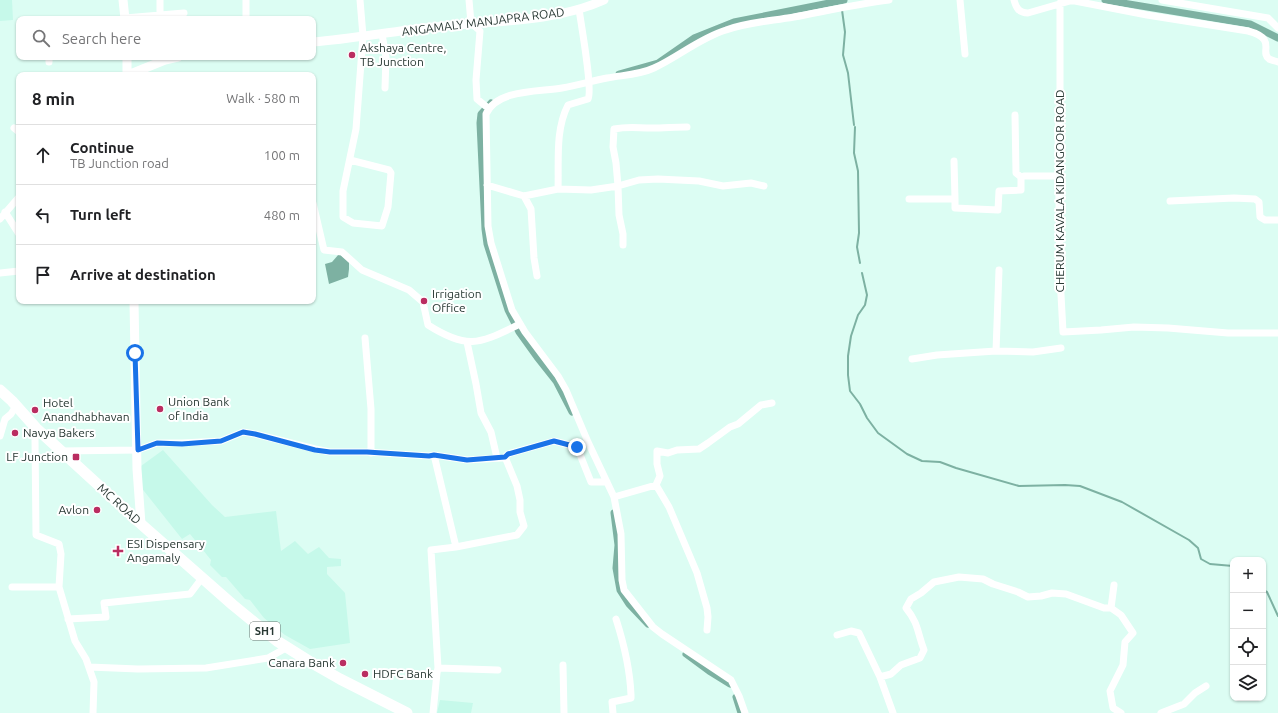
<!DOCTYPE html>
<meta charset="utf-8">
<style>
body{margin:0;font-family:Ubuntu,sans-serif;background:#f2f2f2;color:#202124}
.controls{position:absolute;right:12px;bottom:12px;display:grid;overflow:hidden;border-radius:8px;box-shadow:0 1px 3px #0004}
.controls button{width:36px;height:36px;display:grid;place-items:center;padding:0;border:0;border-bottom:1px solid #e0e0e0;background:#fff;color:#202124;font:20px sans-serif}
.stop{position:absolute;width:12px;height:12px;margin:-9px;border:3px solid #1a73e8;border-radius:50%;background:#fff}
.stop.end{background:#1a73e8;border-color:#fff;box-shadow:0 1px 4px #0008}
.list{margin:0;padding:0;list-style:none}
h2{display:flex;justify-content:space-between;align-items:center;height:52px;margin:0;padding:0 16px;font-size:17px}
h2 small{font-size:13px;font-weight:400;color:#757577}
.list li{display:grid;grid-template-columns:26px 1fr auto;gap:12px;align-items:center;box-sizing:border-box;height:60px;padding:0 16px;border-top:1px solid #e0e0e0}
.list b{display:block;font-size:15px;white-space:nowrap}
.list p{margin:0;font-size:13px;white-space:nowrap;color:#757577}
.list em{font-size:13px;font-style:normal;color:#757577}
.icon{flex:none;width:22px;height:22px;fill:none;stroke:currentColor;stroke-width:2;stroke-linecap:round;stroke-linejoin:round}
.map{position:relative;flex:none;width:1278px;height:713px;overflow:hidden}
.search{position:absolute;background:#fff;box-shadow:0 1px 3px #0004;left:16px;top:16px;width:300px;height:44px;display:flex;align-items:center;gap:10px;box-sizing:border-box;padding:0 14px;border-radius:8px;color:#757577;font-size:15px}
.panel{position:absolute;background:#fff;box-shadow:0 1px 3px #0004;left:16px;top:72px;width:300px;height:232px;border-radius:8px}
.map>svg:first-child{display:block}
</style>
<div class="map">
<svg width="1278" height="713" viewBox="0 0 1278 713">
<rect width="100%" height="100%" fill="#dcfdf3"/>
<path fill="#c6f9ea" d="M 0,0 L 12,0 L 13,20 L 0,21 Z
M 163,450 L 212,505 L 225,517 L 276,511 L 281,551 L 295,541 L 308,554 L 319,547 L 329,558 L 341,559 L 341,566 L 327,567 L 327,574 L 345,593 L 350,643 L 310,649 L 285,635 L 264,618 L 250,600 L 245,599 L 226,577 L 222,577 L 210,565 L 211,560 L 190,534 L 182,539 L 140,486 L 141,466 Z
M 440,700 L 473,703 L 471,713 L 437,713 Z"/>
<path fill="#7db1a2" d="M 339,254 L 349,261 L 349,269 L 348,277 L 329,284 L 325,264 L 332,262 Z"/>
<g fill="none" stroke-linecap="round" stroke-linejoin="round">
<path stroke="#7db1a2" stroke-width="2" d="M 842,10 L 845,32 L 843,55 L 848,73 L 854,125
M 855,127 L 854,153 L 858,171 L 859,233 L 857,247 L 860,263
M 862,273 L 867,295 L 865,305 L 858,315 L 851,336 L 848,356 L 848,375 L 850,391 L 860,404 L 867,418 L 878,433 L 907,454 L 922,461 L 940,462 L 956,468 L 1019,486 L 1065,485 L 1080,486 L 1122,502 L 1189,540 L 1198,548 L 1201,559 L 1210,564 L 1233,566
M 1263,590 L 1267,592 L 1278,616"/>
<path stroke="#7db1a2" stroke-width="7" d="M 1105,0 L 1250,24 L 1278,38
M 619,74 L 658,63 L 694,38 L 734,22 L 844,0
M 491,103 L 481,114 L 480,123 L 485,229 L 487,244 L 508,310 L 519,332 L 537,357 L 556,381 L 572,412
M 614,513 L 618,545 L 616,568 L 620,590 L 629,604 L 648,624
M 686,654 L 709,671 L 730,684
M 736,697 L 741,713"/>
<path stroke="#fff" stroke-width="7" d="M 160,0 L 160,14
M 469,0 L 471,23 L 480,31 L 476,80 L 477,99 L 488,108
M 960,0 L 965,54
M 1014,0 C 1016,8 1019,13 1028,13 L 1070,1 L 1075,1 L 1147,15 L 1248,31 C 1278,39 1259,52 1269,59 C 1271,60 1275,61 1278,62
M 1162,0 L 1268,18 L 1278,28
M 1060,3 L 1060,118 L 1058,128 L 1060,276 L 1063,332 L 1101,330 L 1134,327 L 1168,328 L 1228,333 L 1278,333
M 125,18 L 184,13
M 246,19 L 246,0
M 382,34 L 386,57 L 385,88
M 49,57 L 49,62
M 1015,115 L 1016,173 L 1021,177
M 14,128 L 19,132
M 350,160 L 389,170 L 391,173 L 388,207 L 382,226 L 353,223 L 343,217 L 343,191 L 356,129 L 363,36 L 360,0
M 954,161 L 955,199
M 487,185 L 524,196 L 558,189 L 591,190 L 618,186 L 616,163 L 613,147 L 614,129 C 629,126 637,128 652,128 C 664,128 675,127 687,127
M 558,189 C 559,162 555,130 568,105 L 588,99 C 593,90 581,24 579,9
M 524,196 L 531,209 L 534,258 L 537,276
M 909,199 L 955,199 L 955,208 L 998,210 L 999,191 L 1021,190 L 1021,177 L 1024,176 L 1058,176
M 1170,201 L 1234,198 L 1255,199 L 1259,202 L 1260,217 L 1265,220 L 1278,220
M 313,203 L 324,250 L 342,252 L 362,270 L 409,290 L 423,302 L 428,325 C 469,351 480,343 520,324
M 5,212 L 19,234
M 0,219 L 19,197
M 623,245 L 623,234 L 619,215 L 618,186 L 639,180 L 658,179 L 699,181 L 723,186 L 751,183 L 764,186
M 0,273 L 19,271
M 365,338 L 371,409 L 371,453
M 467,342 L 476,384 L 481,413 L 491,432 L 497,458
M 996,351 L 999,270
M 912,359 L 937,355 L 996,351 L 1033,352 L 1061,348
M 36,428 L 35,439 L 36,535 L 59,544 L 61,554 L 59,587 L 75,641 L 86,659 L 94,682 L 93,713
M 0,436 L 5,419 L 11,414 L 16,406
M 61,451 L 138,450 L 157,443 L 182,443 L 221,441 L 243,432 L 255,434 L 315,449 L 330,452 L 367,452 L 429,456 L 434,455 L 456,547 L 517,535 L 524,526 L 520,512 L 520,500 L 517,486 L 505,457 L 508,454 L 554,441 L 577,447 L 591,482 L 607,482
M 434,455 L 467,460 L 502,458
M 656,485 L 669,507 L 697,573 L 707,608 L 708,617 L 707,630
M 614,497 L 656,485 L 660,476 L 657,464 L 657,451 L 668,453 L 677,450 L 699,449 L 708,443 L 730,427 L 738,424 L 761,405 L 772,403
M 1114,585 L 1111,608 L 1121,615 L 1133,633 L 1125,642 L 1123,665 L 1110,691 L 1113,708 L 1121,713
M 12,587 L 59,587
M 68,619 L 106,617 L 104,603 L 190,594 L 202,578
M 837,635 L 851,631 L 859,633 L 880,677 L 891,674 L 901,665 L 920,658 L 924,650 C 917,632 919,624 906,608 L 911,599 L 921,593 L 934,582 L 959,577 L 983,579 L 993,584 L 1018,592 L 1028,597 L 1041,596 L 1052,593 L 1066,594 L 1104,608 L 1111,608
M 563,665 L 564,713
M 89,667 L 138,669 L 206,668 L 268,658 L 286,648
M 438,668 L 498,670
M 880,677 L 893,713
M 433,713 L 437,673 L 438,668 L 431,550 L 456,547
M 613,713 L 612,702 L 631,698 L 631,695 C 630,669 624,644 616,619
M 745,713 L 739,696 L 731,680 L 662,634 L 653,627 L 624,590 L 622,580 L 621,534 L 614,497 L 588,442 L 566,390 L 558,376 L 525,332 L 512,310 L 491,243 L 488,226 L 486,114 C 497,89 539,92 562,88 C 578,85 592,81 607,78 C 623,75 639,75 654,68 C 678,57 700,38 726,30 C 748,22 771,21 794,17 C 826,11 857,4 889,0
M 1161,713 L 1184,704 L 1195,693 L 1206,686"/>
<path stroke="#fff" stroke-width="9" d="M 123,0 L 125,19
M 313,42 C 353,39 393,31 434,27 C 488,21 554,23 604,0
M 127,57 L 127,75
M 128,75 L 165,60 L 178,57
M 134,301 L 137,469 L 141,524"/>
<path stroke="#fff" stroke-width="11" d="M 0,390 L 12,401 L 36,428 L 141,524 L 233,605 L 277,641 L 312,663 L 340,679 L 407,713"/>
</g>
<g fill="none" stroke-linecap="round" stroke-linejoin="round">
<path stroke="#1a73e8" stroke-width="5" d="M 135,353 L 138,450 L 157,443 L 182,444 L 221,441 L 243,432 L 255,434 L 315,450 L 330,452 L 367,452 L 429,456 L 434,455 L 467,460 L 505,457 L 508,454 L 554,441 L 577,447"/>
</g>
<g fill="#ba2d61" stroke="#fff" stroke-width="1.5">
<circle cx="352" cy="55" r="4"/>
<circle cx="424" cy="301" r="4"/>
<circle cx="160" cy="409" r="4"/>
<circle cx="35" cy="410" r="4"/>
<circle cx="15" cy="433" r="4"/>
<rect x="72" y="453" width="8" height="8" rx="2"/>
<circle cx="97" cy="510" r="4"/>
<path d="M116 545h4v4h4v4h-4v4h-4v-4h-4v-4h4z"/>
<circle cx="343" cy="663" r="4"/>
<circle cx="365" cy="674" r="4"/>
</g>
<g text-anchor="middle" stroke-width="4" stroke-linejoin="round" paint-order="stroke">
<rect fill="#fff" stroke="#687470" stroke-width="1" x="250" y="622" width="30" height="18" rx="3"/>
<g font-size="11" font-weight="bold" fill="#283833">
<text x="265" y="635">SH1</text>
</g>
<g font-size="12" fill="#283833" stroke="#fff">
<text transform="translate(483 22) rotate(-7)" y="4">ANGAMALY MANJAPRA ROAD</text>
<text transform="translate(1060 191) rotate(-90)" y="4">CHERUM KAVALA KIDANGOOR ROAD</text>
<text transform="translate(119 504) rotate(42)" y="4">MC ROAD</text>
</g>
<g font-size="12" fill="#283833" stroke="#fff" text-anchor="start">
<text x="360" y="52">Akshaya Centre,<tspan x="360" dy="14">TB Junction</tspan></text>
<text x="432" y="298">Irrigation<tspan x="432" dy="14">Office</tspan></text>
<text x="168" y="406">Union Bank<tspan x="168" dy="14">of India</tspan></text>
<text x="43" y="407">Hotel<tspan x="43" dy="14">Anandhabhavan</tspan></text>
<text x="23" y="437">Navya Bakers</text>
<text x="68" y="461" text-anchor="end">LF Junction</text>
<text x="89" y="514" text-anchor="end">Avlon</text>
<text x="127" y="548">ESI Dispensary<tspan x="127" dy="14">Angamaly</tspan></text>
<text x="335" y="667" text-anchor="end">Canara Bank</text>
<text x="373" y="678">HDFC Bank</text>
</g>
</g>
</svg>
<div class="controls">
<button>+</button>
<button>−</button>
<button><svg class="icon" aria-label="locate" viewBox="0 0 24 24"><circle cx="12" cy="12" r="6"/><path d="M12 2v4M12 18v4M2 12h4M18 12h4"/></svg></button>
<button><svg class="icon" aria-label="layers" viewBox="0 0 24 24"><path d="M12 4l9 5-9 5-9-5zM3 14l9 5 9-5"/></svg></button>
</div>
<div class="stop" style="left:135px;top:353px"></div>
<div class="stop end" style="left:577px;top:447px"></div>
<div class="search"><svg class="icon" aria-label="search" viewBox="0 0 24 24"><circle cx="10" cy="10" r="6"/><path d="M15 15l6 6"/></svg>Search here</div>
<section class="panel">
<h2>8 min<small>Walk · 580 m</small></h2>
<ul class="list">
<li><svg class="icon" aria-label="ahead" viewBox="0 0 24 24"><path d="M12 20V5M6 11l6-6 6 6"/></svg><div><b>Continue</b><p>TB Junction road</p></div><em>100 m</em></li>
<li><svg class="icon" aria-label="left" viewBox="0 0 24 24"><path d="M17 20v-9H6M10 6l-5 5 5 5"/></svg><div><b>Turn left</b></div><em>480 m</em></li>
<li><svg class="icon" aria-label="arrive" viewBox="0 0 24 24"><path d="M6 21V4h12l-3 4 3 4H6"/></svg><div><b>Arrive at destination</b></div></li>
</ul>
</section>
</div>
